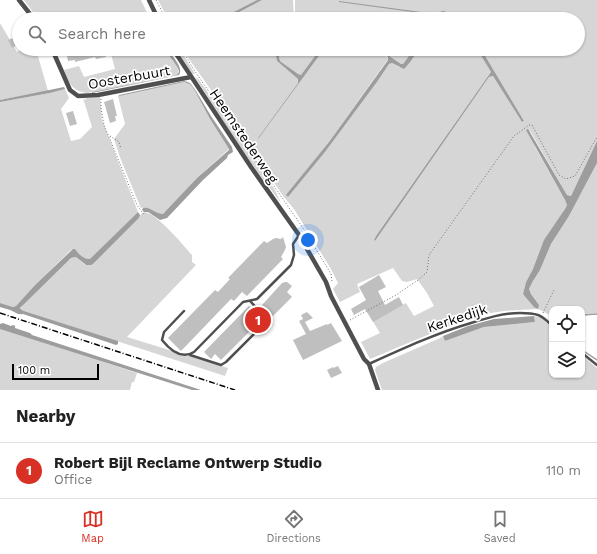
<!DOCTYPE html>
<style>
body{margin:0;font-family:"Work Sans",sans-serif;background:#f2f2f2;color:#222}
.controls{position:absolute;right:12px;bottom:12px;display:grid;overflow:hidden;border-radius:8px;box-shadow:0 1px 3px #0004}
.controls button{width:36px;height:36px;display:grid;place-items:center;padding:0;border:0;border-bottom:1px solid #e0e0e0;background:#fff;color:#222;font:20px sans-serif}
.scale{position:absolute;left:12px;bottom:10px;width:87px;box-sizing:border-box;padding-left:4px;border:2px solid #000;border-top:0;font-size:11px;line-height:14px;white-space:nowrap;color:#000;-webkit-text-stroke:3px #fff;paint-order:stroke}
.you{position:absolute;left:308px;top:240px;width:14px;height:14px;margin:-10px;border:3px solid #fff;border-radius:50%;background:#1a73e8;box-shadow:0 0 0 6px #1a73e833}
.badge{display:grid;place-items:center;width:26px;height:26px;border-radius:50%;background:#d93025;color:#fff;font-size:13px;font-weight:700}
.pin{position:absolute;translate:-50% -50%;border:2px solid #fff;box-shadow:0 1px 4px #0006}
.list{margin:0;padding:0;list-style:none}
h2{display:flex;justify-content:space-between;align-items:center;height:52px;margin:0;padding:0 16px;font-size:17px}
h2 small{font-size:13px;font-weight:400;color:#767676}
.list li{display:grid;grid-template-columns:26px 1fr auto;gap:12px;align-items:center;box-sizing:border-box;height:56px;padding:0 16px;border-top:1px solid #e0e0e0}
.list b{display:block;font-size:15px;white-space:nowrap}
.list p{margin:0;font-size:13px;white-space:nowrap;color:#767676}
.list em{font-size:13px;font-style:normal;color:#767676}
.icon{flex:none;width:22px;height:22px;fill:none;stroke:currentColor;stroke-width:2;stroke-linecap:round;stroke-linejoin:round}
.map{position:relative;flex:none;width:597px;height:390px;overflow:hidden}
.search{position:absolute;background:#fff;box-shadow:0 1px 3px #0004;left:12px;right:12px;top:12px;height:44px;display:flex;align-items:center;gap:10px;box-sizing:border-box;padding:0 14px;border-radius:22px;color:#767676;font-size:15px}
.sheet{height:108px;background:#fff}
nav{display:flex;justify-content:space-around;align-items:center;box-sizing:border-box;height:56px;border-top:1px solid #e0e0e0;background:#fff;font-size:11px;color:#767676}
nav a{display:grid;justify-items:center;gap:2px}
nav .on{color:#d93025}
.map>svg:first-child{display:block}
</style>
<div class="map">
<svg width="597" height="390" viewBox="0 0 597 390">
<rect width="100%" height="100%" fill="#fff"/>
<path fill="#d6d6d6" d="M 24,0 L 141,0 L 150,19 L 38,19 Z
M 158,0 L 257,0 L 220,19 L 168,19 Z
M 262,0 L 293,0 L 294,19 L 226,19 Z
M 295,0 L 597,0 L 597,141 L 571,196 L 567,195 L 529,129 L 535,147 L 565,200 L 567,205 L 565,209 L 526,282 L 523,294 L 539,305 L 531,294 L 529,289 L 533,281 L 540,270 L 551,244 L 569,216 L 597,163 L 597,313 L 582,314 L 582,309 L 552,309 L 552,315 C 546,315 542,309 536,309 C 520,310 503,310 487,314 C 447,325 409,343 370,359 L 361,342 L 380,333 L 372,320 L 406,303 L 414,316 L 434,306 L 427,293 L 417,279 L 407,282 L 402,281 L 393,268 L 357,284 L 360,292 L 340,302 L 333,289 L 338,283 L 331,269 L 294,209 L 284,197 L 250,148 L 246,139 L 189,59 L 184,49 L 281,49 L 276,56 L 277,61 L 298,79 L 298,83 L 258,138 L 324,49 L 376,49 L 388,58 L 388,59 L 329,142 L 287,195 L 288,197 L 325,152 L 377,82 L 389,64 L 392,63 L 399,67 L 411,61 L 419,49 L 477,49 L 491,72 L 376,236 L 374,240 L 375,241 L 489,77 L 493,76 L 522,122 L 524,121 L 481,49 L 578,49 L 578,19 L 458,19 L 446,11 L 440,11 L 434,15 L 435,16 L 434,19 L 295,19 Z
M 0,23 L 17,52 L 22,49 L 36,49 L 48,91 L 0,100 Z
M 113,49 L 164,49 C 168,57 178,64 179,73 L 173,76 L 87,93 C 72,91 69,83 64,70 L 79,66 L 84,77 L 115,69 L 111,54 L 115,53 Z
M 176,49 L 180,49 L 195,74 L 192,74 Z
M 284,49 L 320,49 L 301,75 L 298,74 L 280,61 L 279,57 Z
M 379,49 L 414,49 L 403,64 L 401,64 Z
M 195,77 L 197,78 L 199,80 L 243,141 L 275,190 L 281,203 L 245,155 Z
M 184,82 L 187,83 L 191,85 L 195,91 L 210,119 L 229,149 L 197,178 L 166,212 L 161,215 C 154,213 149,206 141,208 L 140,206 L 121,160 L 114,139 L 125,124 L 118,96 L 152,88 Z
M 65,89 L 69,98 L 61,109 L 71,141 L 80,139 L 92,127 L 83,98 L 86,100 L 86,98 L 100,97 L 102,120 L 138,212 L 90,260 C 84,260 79,254 75,249 L 71,250 L 35,285 L 16,306 L 13,307 L 0,303 L 0,102 L 50,93 Z
M 144,212 C 157,213 183,245 192,255 L 192,262 L 196,265 L 127,337 L 228,368 L 225,376 L 24,311 L 21,309 L 22,305 L 71,258 L 76,257 L 85,265 L 94,263 L 139,218 L 140,215 Z
M 534,316 L 541,318 L 552,328 L 552,375 L 582,375 L 582,355 L 597,368 L 597,390 L 382,390 L 375,370 L 376,367 L 383,363 L 440,338 L 443,336 L 445,341 L 484,327 L 535,322 Z
M 0,328 L 137,373 L 134,382 L 132,382 L 130,390 L 0,390 Z"/>
<path fill="#9d9d9d" d="M 257,0 L 262,0 L 226,19 L 220,19 Z
M 339,1 L 436,14 C 444,7 451,14 458,19 L 453,19 L 444,14 L 440,19 L 434,19 L 435,16 L 434,15 L 339,2 Z
M 164,49 L 168,49 C 172,57 184,67 179,75 L 92,93 L 92,92 L 173,76 C 175,75 178,75 179,72 C 180,68 167,54 164,49 Z
M 281,49 L 284,49 L 279,57 L 280,61 L 298,74 L 301,75 L 320,49 L 324,49 L 258,139 L 258,138 L 298,83 L 298,79 L 277,61 L 276,56 Z
M 376,49 L 379,49 L 401,64 L 403,64 L 414,49 L 419,49 L 411,61 L 404,69 L 392,63 L 389,64 L 377,82 L 325,152 L 288,197 L 286,195 L 329,142 L 388,60 L 388,57 Z
M 477,49 L 481,49 L 524,121 L 522,122 L 493,76 L 489,77 L 375,241 L 374,240 L 376,236 L 491,72 Z
M 184,81 L 188,82 L 191,84 L 196,91 L 211,116 L 232,147 L 233,152 L 228,155 L 227,158 L 203,180 L 167,218 L 160,220 L 148,212 L 144,212 L 142,210 L 143,208 C 150,206 155,214 163,214 L 197,178 L 229,150 L 229,149 L 210,119 L 195,91 L 191,85 L 187,83 L 184,82 L 119,96 L 119,95 Z
M 64,87 L 65,89 L 50,93 L 0,102 L 0,100 Z
M 528,129 L 567,195 L 571,196 L 597,141 L 597,163 L 569,216 L 551,244 L 540,270 L 533,281 L 529,289 L 531,294 L 539,305 L 538,309 L 534,307 L 523,294 L 526,282 L 533,269 L 544,240 L 565,209 L 567,205 L 565,200 L 526,130 Z
M 138,212 L 140,215 L 139,218 L 94,263 L 91,265 L 86,265 L 76,257 L 71,258 L 20,308 L 22,310 L 24,311 L 118,341 L 118,344 L 116,345 L 23,314 C 16,315 16,312 10,310 C 7,309 3,308 0,307 L 0,303 L 13,307 L 16,306 L 35,285 L 73,249 L 75,249 C 79,254 84,260 90,259 Z
M 534,316 L 535,322 L 484,327 L 445,341 L 443,336 L 468,326 L 494,319 Z
M 3,323 L 11,326 L 13,325 L 15,326 L 15,328 L 30,333 L 32,335 L 201,390 L 192,390 L 0,329 L 0,324 Z"/>
<g fill="none" stroke-linecap="round" stroke-linejoin="round">
<path stroke="#9d9d9d" stroke-width="1.5" d="M 582,315 L 597,314
M 552,317 L 550,317 L 552,320
M 582,350 L 597,360"/>
</g>
<path fill="#bfbfbf" d="M 15,37 L 19,44 L 12,48 L 8,40 Z
M 92,49 L 104,49 L 106,57 L 96,59 L 95,57 L 75,62 L 75,60 L 68,61 L 67,56 L 74,55 L 73,53 Z
M 113,99 L 117,116 L 115,116 L 116,121 L 110,123 L 104,102 Z
M 73,111 L 77,124 L 70,126 L 66,113 Z
M 283,237 L 286,247 L 285,250 L 281,257 L 283,259 L 247,296 L 242,292 L 234,301 L 231,299 L 181,351 L 168,338 L 215,290 L 218,292 L 230,279 L 228,278 L 264,241 L 267,243 L 273,239 L 276,238 L 281,239 Z
M 379,275 L 386,287 L 378,291 L 385,305 L 399,297 L 403,305 L 373,322 L 365,309 L 354,315 L 351,309 L 366,300 L 359,287 Z
M 285,282 L 287,282 L 292,286 L 287,292 L 292,297 L 273,316 L 262,305 L 282,283 Z
M 249,306 L 262,319 L 221,360 L 215,354 L 211,359 L 204,352 Z
M 307,312 L 313,318 L 305,322 L 310,331 L 327,324 L 327,325 L 331,323 L 342,341 L 303,360 L 293,340 L 306,334 L 299,321 L 303,319 L 301,315 Z
M 338,366 L 342,373 L 331,378 L 327,370 L 333,367 L 333,368 Z"/>
<g fill="none" stroke-linecap="round" stroke-linejoin="round">
<path stroke="#717171" stroke-width="1" stroke-dasharray="1 2" stroke-linecap="butt" d="M 156,0 L 166,19
M 182,49 L 192,67 L 305,231 L 331,274 L 332,281
M 101,99 L 101,108 L 104,125 L 137,205 L 144,215
M 110,136 L 119,142 L 121,149
M 543,313 L 554,290
M 350,320 L 396,295 L 418,280 L 427,272 L 429,255 L 514,136 L 529,125 L 532,125 L 559,175 L 566,179 L 575,176 L 597,137"/>
<path stroke="#4f4f4f" stroke-width="2.5" d="M 184,311 L 164,332 L 162,340 C 170,350 181,360 194,352 L 243,302 L 257,299 L 291,265 L 294,255 L 293,244 L 299,235
M 582,353 L 597,365
M 190,355 L 221,365 L 226,362 L 268,320 L 250,301
M 371,363 C 404,348 437,333 471,323 C 487,318 503,313 520,313 C 526,313 532,313 538,315 C 544,317 548,322 552,326"/>
<path stroke="#4f4f4f" stroke-width="4.5" d="M 19,0 L 34,19
M 149,0 L 158,19
M 52,49 L 70,90 L 78,96 L 98,95 L 191,77
M 173,49 L 251,167 L 299,235 L 326,282 L 331,296 L 364,359 L 369,364 L 378,390"/>
<path stroke="#000" stroke-width="1.5" stroke-dasharray="6 2 1 2" stroke-linecap="butt" d="M 0,313 L 235,390"/>
</g>
<g text-anchor="middle" stroke-width="3.5" stroke-linejoin="round" paint-order="stroke">
<g font-size="14" fill="#000" stroke="#fff">
<text transform="translate(129 77) rotate(-10)" y="5">Oosterbuurt</text>
<text transform="translate(244 136) rotate(56)" y="5">Heemstederweg</text>
<text transform="translate(457 318) rotate(-18)" y="5">Kerkedijk</text>
</g>
</g>
</svg>
<div class="controls">
<button><svg class="icon" aria-label="locate" viewBox="0 0 24 24"><circle cx="12" cy="12" r="6"/><path d="M12 2v4M12 18v4M2 12h4M18 12h4"/></svg></button>
<button><svg class="icon" aria-label="layers" viewBox="0 0 24 24"><path d="M12 4l9 5-9 5-9-5zM3 14l9 5 9-5"/></svg></button>
</div>
<div class="scale">100 m</div>
<div class="you"></div>
<div class="pin badge" style="left:258px;top:320px">1</div>
<div class="search"><svg class="icon" aria-label="search" viewBox="0 0 24 24"><circle cx="10" cy="10" r="6"/><path d="M15 15l6 6"/></svg>Search here</div>
</div>
<section class="sheet">
<h2>Nearby<small></small></h2>
<ul class="list">
<li><span class="badge">1</span><div><b>Robert Bijl Reclame Ontwerp Studio</b><p>Office</p></div><em>110 m</em></li>
</ul>
</section>
<nav>
<a class="on"><svg class="icon" aria-label="map" viewBox="0 0 24 24"><path d="M3 6l6-2 6 2 6-2v14l-6 2-6-2-6 2zM9 4v14M15 6v14"/></svg>Map</a>
<a><svg class="icon" aria-label="directions" viewBox="0 0 24 24"><path d="M12 3l9 9-9 9-9-9zM9 14v-3h6M13 9l2 2-2 2"/></svg>Directions</a>
<a><svg class="icon" aria-label="saved" viewBox="0 0 24 24"><path d="M7 4h10v16l-5-4-5 4z"/></svg>Saved</a>
</nav>
